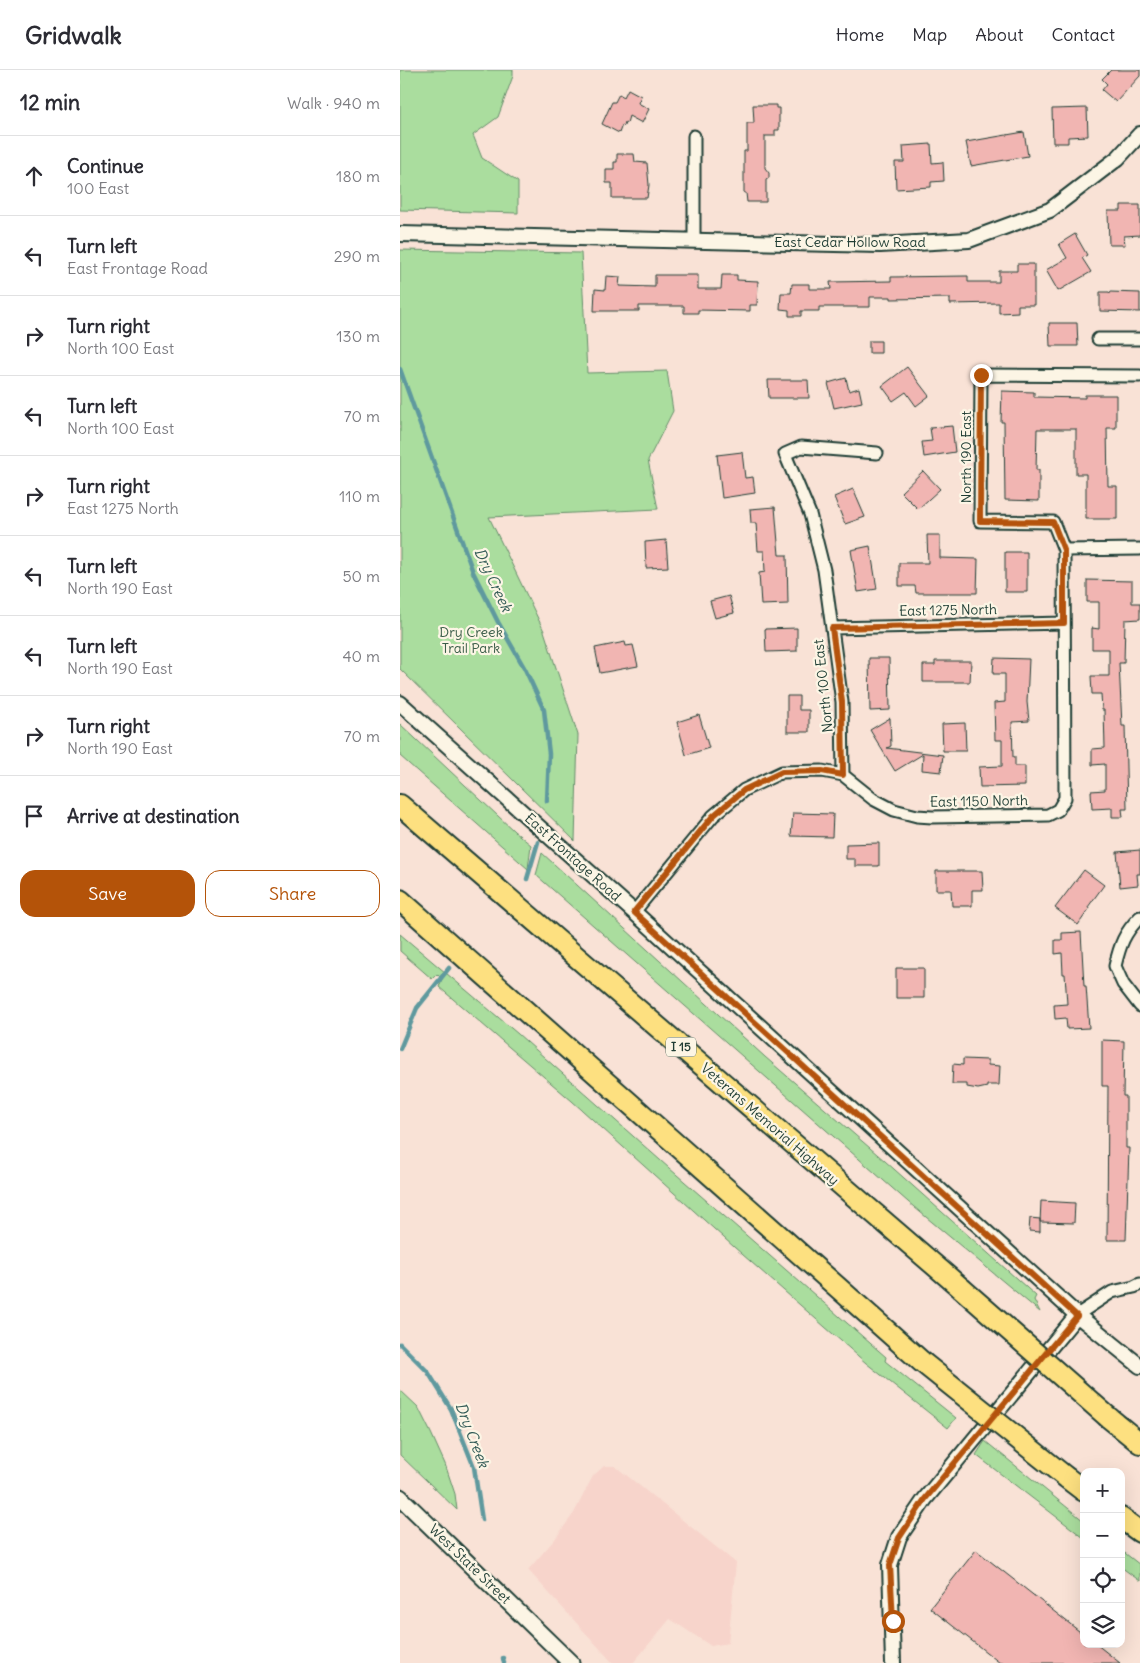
<!DOCTYPE html>
<meta charset="utf-8">
<style>
body{margin:0;font-family:Delius,sans-serif;background:#f2f2f3;color:#2b2b33}
.controls{position:absolute;right:15px;bottom:15px;display:grid;overflow:hidden;border-radius:10px;box-shadow:0 5px 20px #0002}
.controls button{width:45px;height:45px;display:grid;place-items:center;padding:0;border:0;border-bottom:1px solid #e1e1e2;background:#fff;color:#2b2b33;font:25px sans-serif}
.stop{position:absolute;width:15px;height:15px;margin:-11px;border:4px solid #b45309;border-radius:50%;background:#fff}
.stop.end{background:#b45309;border-color:#fff;box-shadow:0 1px 5px #0008}
.list{margin:0;padding:0;list-style:none}
h2{display:flex;justify-content:space-between;align-items:center;height:65px;margin:0;padding:0 20px;font-size:21px}
h2 small{font-size:16px;font-weight:400;color:#7c7c81}
.list li{display:grid;grid-template-columns:32px 1fr auto;gap:15px;align-items:center;box-sizing:border-box;height:80px;padding:0 20px;border-top:1px solid #e1e1e2}
.list b{display:block;font-size:19px;white-space:nowrap}
.list p{margin:0;font-size:16px;white-space:nowrap;color:#7c7c81}
.list em{font-size:16px;font-style:normal;color:#7c7c81}
.actions{display:flex;gap:10px;padding:15px 20px}
.actions a{flex:1;padding:11px 0;border:1px solid #b45309;border-radius:15px;text-align:center;font-size:18px;color:#b45309}
.actions .main{background:#b45309;color:#fff}
.icon{flex:none;width:28px;height:28px;fill:none;stroke:currentColor;stroke-width:2;stroke-linecap:round;stroke-linejoin:round}
.map{position:relative;flex:none;width:740px;height:1593px;overflow:hidden}
header{display:flex;align-items:center;gap:30px;box-sizing:border-box;height:70px;padding:0 25px;background:#fff;border-bottom:1px solid #e1e1e2}
header strong{font-size:24px}
nav{display:flex;gap:28px;margin-inline-start:auto;font-size:18px}
main{display:flex}
aside{flex:1;background:#fff}
.map>svg:first-child{display:block}
</style>
<header>
<strong>Gridwalk</strong>
<nav><a>Home</a><a>Map</a><a>About</a><a>Contact</a></nav>
</header>
<main>
<aside>
<h2>12 min<small>Walk · 940 m</small></h2>
<ul class="list">
<li><svg class="icon" aria-label="ahead" viewBox="0 0 24 24"><path d="M12 20V5M6 11l6-6 6 6"/></svg><div><b>Continue</b><p>100 East</p></div><em>180 m</em></li>
<li><svg class="icon" aria-label="left" viewBox="0 0 24 24"><path d="M17 20v-9H6M10 6l-5 5 5 5"/></svg><div><b>Turn left</b><p>East Frontage Road</p></div><em>290 m</em></li>
<li><svg class="icon" aria-label="right" viewBox="0 0 24 24"><path d="M7 20v-9h11M14 6l5 5-5 5"/></svg><div><b>Turn right</b><p>North 100 East</p></div><em>130 m</em></li>
<li><svg class="icon" aria-label="left" viewBox="0 0 24 24"><path d="M17 20v-9H6M10 6l-5 5 5 5"/></svg><div><b>Turn left</b><p>North 100 East</p></div><em>70 m</em></li>
<li><svg class="icon" aria-label="right" viewBox="0 0 24 24"><path d="M7 20v-9h11M14 6l5 5-5 5"/></svg><div><b>Turn right</b><p>East 1275 North</p></div><em>110 m</em></li>
<li><svg class="icon" aria-label="left" viewBox="0 0 24 24"><path d="M17 20v-9H6M10 6l-5 5 5 5"/></svg><div><b>Turn left</b><p>North 190 East</p></div><em>50 m</em></li>
<li><svg class="icon" aria-label="left" viewBox="0 0 24 24"><path d="M17 20v-9H6M10 6l-5 5 5 5"/></svg><div><b>Turn left</b><p>North 190 East</p></div><em>40 m</em></li>
<li><svg class="icon" aria-label="right" viewBox="0 0 24 24"><path d="M7 20v-9h11M14 6l5 5-5 5"/></svg><div><b>Turn right</b><p>North 190 East</p></div><em>70 m</em></li>
<li><svg class="icon" aria-label="arrive" viewBox="0 0 24 24"><path d="M6 21V4h12l-3 4 3 4H6"/></svg><div><b>Arrive at destination</b></div></li>
</ul>
<div class="actions"><a class="main">Save</a><a>Share</a></div>
</aside>
<div class="map">
<svg width="740" height="1593" viewBox="0 0 740 1593">
<rect width="100%" height="100%" fill="#f9e2d6"/>
<filter id="ink" filterUnits="userSpaceOnUse"><feTurbulence type="fractalNoise" baseFrequency=".02" numOctaves="2"/><feDisplacementMap in="SourceGraphic" scale="10" xChannelSelector="R" yChannelSelector="G"/><feConvolveMatrix kernelMatrix="1 2 1 2 8 2 1 2 1" color-interpolation-filters="sRGB"/></filter>
<g filter="url(#ink)">
<path fill="#f7d4cb" d="M 204,1396 L 215,1396 L 336,1493 L 328,1573 L 311,1576 L 270,1549 L 233,1593 L 213,1593 L 128,1500 L 155,1469 L 174,1443 L 193,1406 Z"/>
<path fill="#aadd9e" stroke="#648d69" d="M 0,0 L 113,0 L 113,6 L 98,47 L 73,65 L 82,88 L 118,112 L 118,143 L 0,140 Z
M 0,180 L 181,183 L 187,303 L 267,301 L 273,341 L 248,390 L 258,439 L 89,447 L 144,561 L 178,665 L 175,771 L 0,599 Z
M 0,654 L 114,761 L 131,775 L 128,799 L 0,686 Z
M 142,783 L 365,987 L 485,1091 L 636,1226 L 634,1230 L 640,1242 L 508,1132 L 136,805 Z
M 0,864 L 118,964 L 269,1098 L 486,1287 L 485,1291 L 556,1348 L 548,1358 L 466,1293 L 334,1177 L 172,1031 L 39,917 L 42,909 L 37,904 L 32,909 L 0,881 Z
M 0,1320 L 18,1337 L 31,1363 L 45,1394 L 55,1424 L 57,1440 L 0,1385 Z
M 585,1371 L 684,1451 L 684,1468 L 576,1385 Z
M 721,1480 L 740,1495 L 740,1511 L 721,1497 Z"/>
<g fill="none" stroke-linecap="round" stroke-linejoin="round">
<path stroke="#5e999e" stroke-width="4.5" d="M 0,299 L 73,502 L 98,552 L 125,599 L 144,640 L 149,684 L 147,731
M 127,809 L 138,772
M 0,979 L 17,938 L 49,898
M 0,1274 L 28,1302 L 51,1339 L 74,1397 L 82,1450
M 103,1588 L 104,1593"/>
</g>
<path fill="#f1b5b2" stroke="#1f3d34" d="M 711,0 L 740,0 L 740,6 L 716,32 L 702,20 L 707,14 L 702,9 Z
M 228,19 L 241,26 L 238,33 L 249,39 L 242,53 L 229,46 L 227,53 L 225,52 L 224,56 L 222,55 L 219,63 L 202,54 L 212,32 L 215,32 L 219,24 L 224,27 Z
M 353,35 L 376,35 L 376,38 L 379,38 L 379,60 L 375,60 L 375,66 L 365,66 L 365,98 L 369,103 L 369,108 L 366,110 L 366,132 L 347,132 L 346,123 L 344,123 L 344,81 L 347,81 L 347,53 L 354,53 Z
M 687,38 L 688,66 L 668,67 L 668,73 L 653,73 L 652,39 Z
M 624,62 L 628,86 L 571,96 L 566,72 Z
M 531,74 L 532,93 L 543,92 L 544,111 L 531,112 L 531,117 L 496,119 L 495,92 L 504,92 L 503,76 Z
M 217,84 L 234,84 L 235,92 L 247,93 L 249,115 L 247,128 L 212,128 L 212,113 L 206,113 L 206,99 L 214,99 L 214,92 L 217,92 Z
M 721,135 L 740,135 L 740,165 L 724,166 L 725,175 L 709,175 L 708,141 L 721,141 Z
M 675,164 L 687,185 L 682,188 L 691,202 L 658,221 L 646,200 L 667,188 L 659,174 Z
M 617,194 L 634,194 L 634,235 L 618,235 L 618,242 L 599,243 L 599,233 L 550,234 L 550,228 L 491,229 L 491,227 L 470,227 L 470,237 L 419,237 L 419,241 L 401,241 L 401,246 L 389,246 L 389,240 L 380,239 L 381,223 L 391,223 L 392,214 L 409,214 L 409,219 L 431,219 L 430,212 L 491,211 L 491,207 L 568,206 L 568,212 L 599,212 L 599,201 L 617,201 Z
M 255,205 L 298,205 L 298,219 L 321,219 L 322,205 L 337,205 L 337,210 L 358,211 L 357,235 L 350,235 L 350,241 L 298,240 L 298,243 L 284,243 L 284,236 L 239,236 L 239,241 L 194,241 L 195,219 L 205,220 L 206,206 L 220,207 L 219,216 L 255,217 Z
M 700,222 L 709,222 L 710,224 L 710,222 L 740,223 L 740,242 L 700,241 Z
M 649,253 L 677,253 L 678,276 L 650,276 Z
M 469,271 L 481,271 L 481,283 L 469,283 Z
M 507,297 L 529,326 L 516,336 L 506,322 L 493,331 L 482,316 Z
M 446,308 L 449,321 L 459,318 L 462,332 L 434,338 L 428,313 Z
M 368,310 L 408,310 L 409,328 L 369,328 Z
M 602,321 L 634,322 L 634,327 L 685,328 L 685,325 L 716,325 L 716,358 L 707,358 L 708,416 L 717,416 L 717,449 L 686,449 L 686,404 L 676,404 L 676,359 L 637,359 L 636,400 L 639,400 L 639,431 L 605,430 L 604,352 L 601,352 Z
M 552,356 L 555,382 L 524,387 L 522,372 L 532,371 L 530,358 Z
M 342,382 L 345,408 L 353,407 L 355,423 L 322,428 L 317,385 Z
M 523,401 L 540,419 L 518,439 L 501,422 Z
M 453,419 L 465,447 L 445,454 L 434,427 Z
M 375,437 L 379,485 L 387,485 L 388,534 L 361,535 L 359,503 L 365,502 L 364,481 L 358,481 L 356,453 L 351,453 L 350,439 Z
M 527,465 L 540,465 L 540,488 L 578,489 L 577,523 L 516,523 L 515,516 L 499,516 L 499,493 L 528,493 Z
M 266,470 L 268,497 L 246,498 L 245,472 Z
M 470,476 L 477,519 L 458,522 L 451,480 Z
M 605,482 L 627,482 L 627,522 L 605,522 Z
M 687,510 L 732,511 L 732,533 L 740,533 L 740,549 L 725,550 L 724,593 L 719,593 L 722,656 L 725,656 L 727,739 L 722,739 L 723,747 L 712,747 L 712,738 L 692,739 L 691,721 L 705,720 L 705,694 L 692,695 L 692,679 L 705,678 L 704,640 L 702,640 L 701,624 L 692,624 L 691,606 L 709,606 L 709,579 L 692,579 L 692,558 L 699,559 L 699,532 L 687,532 Z
M 329,526 L 334,543 L 315,548 L 310,531 Z
M 397,558 L 397,581 L 366,582 L 365,559 Z
M 225,572 L 226,576 L 233,575 L 238,596 L 200,603 L 195,578 Z
M 469,588 L 489,588 L 490,640 L 470,641 Z
M 594,588 L 629,589 L 627,632 L 629,651 L 612,652 L 613,687 L 615,687 L 615,696 L 625,696 L 625,716 L 580,717 L 579,697 L 602,696 L 602,670 L 595,670 L 594,633 L 605,632 L 605,604 L 593,604 Z
M 535,591 L 571,591 L 570,612 L 523,612 L 523,595 L 535,595 Z
M 387,626 L 399,626 L 399,640 L 409,640 L 409,662 L 387,662 Z
M 299,645 L 309,678 L 286,685 L 277,652 Z
M 490,648 L 491,676 L 487,678 L 543,685 L 541,702 L 522,700 L 523,684 L 495,701 L 470,660 Z
M 565,653 L 566,681 L 543,681 L 542,654 Z
M 393,743 L 433,744 L 432,767 L 391,766 Z
M 479,773 L 479,796 L 455,796 L 455,789 L 446,789 L 446,774 Z
M 740,780 L 740,804 L 737,804 L 738,815 L 720,817 L 717,782 Z
M 684,800 L 704,815 L 688,837 L 689,839 L 678,855 L 655,838 Z
M 536,801 L 582,801 L 583,820 L 572,820 L 572,836 L 552,836 L 551,820 L 536,820 Z
M 681,862 L 684,916 L 686,916 L 689,958 L 667,959 L 666,948 L 655,949 L 654,935 L 667,934 L 665,904 L 663,904 L 662,883 L 655,884 L 655,870 L 662,870 L 662,863 Z
M 496,898 L 524,898 L 524,928 L 496,928 Z
M 702,970 L 724,971 L 723,1026 L 726,1026 L 726,1078 L 729,1078 L 726,1170 L 707,1170 L 708,1016 L 702,1016 Z
M 563,989 L 588,990 L 588,995 L 600,996 L 599,1015 L 587,1015 L 587,1017 L 578,1019 L 567,1017 L 567,1014 L 552,1014 L 553,994 L 563,995 Z
M 641,1131 L 675,1133 L 674,1153 L 640,1152 Z
M 630,1148 L 640,1149 L 640,1162 L 629,1161 Z
M 576,1480 L 684,1565 L 684,1574 L 696,1574 L 720,1593 L 600,1593 L 530,1538 Z"/>
<g fill="none" stroke-linecap="round" stroke-linejoin="round">
<defs>
<path id="minor" d="M 294,66 L 294,171
M 698,269 L 740,269
M 664,480 L 740,479
M 432,558 L 664,553
M 443,705 L 442,632 L 424,500 L 410,444 L 385,384 L 401,377 L 477,383
M 234,842 L 313,746 L 344,720 L 382,702 L 422,701 L 443,705 L 473,729 L 494,740 L 517,746 L 532,747 L 648,745 L 658,740 L 665,728 L 664,480 L 653,452 L 580,451 L 581,305 L 740,306
M 740,847 C 724,863 720,875 715,896 L 723,914 L 740,936
M 677,1245 L 712,1222 L 734,1217 L 740,1214"/>
<path id="tertiary" d="M 0,164 L 480,175 L 569,170 L 650,140 L 718,88 L 740,64
M 0,633 L 234,842 L 677,1245 L 740,1296
M 493,1593 L 490,1495 L 499,1467 L 525,1429 L 677,1245"/>
<path id="secondary" d="M 0,1427 L 171,1593"/>
<path id="motorway" d="M 0,735 L 561,1218
M 0,830 L 522,1292
M 708,1347 L 740,1373
M 667,1408 L 684,1421
M 721,1448 L 740,1462"/>
</defs>
<use href="#minor" stroke="#1f3d34" stroke-width="15"/>
<use href="#tertiary" stroke="#1f3d34" stroke-width="18"/>
<use href="#secondary" stroke="#1f3d34" stroke-width="19"/>
<use href="#motorway" stroke="#1f3d34" stroke-width="24"/>
<use href="#minor" stroke="#fcf5e5" stroke-width="11"/>
<use href="#tertiary" stroke="#fcf5e5" stroke-width="14"/>
<use href="#secondary" stroke="#fcf5e5" stroke-width="15"/>
<use href="#motorway" stroke="#fde080" stroke-width="20"/>
<defs>
<path id="motorway-bridge" d="M 561,1218 L 708,1347
M 522,1292 L 667,1408"/>
</defs>
<use href="#motorway-bridge" stroke="#1f3d34" stroke-width="24" stroke-linecap="butt"/>
<use href="#motorway-bridge" stroke="#fde080" stroke-width="20"/>
</g>
</g>
<g fill="none" stroke-linecap="round" stroke-linejoin="round" filter="url(#ink)">
<path stroke="#b45309" stroke-width="6" d="M 493,1551 L 490,1495 L 499,1468 L 525,1429 L 677,1246 L 234,842 L 313,746 L 344,720 L 382,702 L 422,701 L 443,705 L 442,632 L 432,558 L 664,553 L 664,480 L 653,452 L 580,451 L 581,305"/>
</g>
<g text-anchor="middle" stroke-width="4.5" stroke-linejoin="round" paint-order="stroke">
<rect fill="#fcf5e5" stroke="#617469" stroke-width="1" x="266" y="967.5" width="30" height="19" rx="4"/>
<g font-size="12" font-weight="bold" fill="#1f3d34">
<text x="281" y="981">I 15</text>
</g>
<g font-size="14" fill="#1f3d34" stroke="#fcf5e5">
<text x="450" y="177">East Cedar Hollow Road</text>
<text transform="translate(566 387) rotate(-90)" y="5">North 190 East</text>
<text transform="translate(548 540) rotate(-1)" y="5">East 1275 North</text>
<text transform="translate(423 616) rotate(-96)" y="5">North 100 East</text>
<text transform="translate(579 731) rotate(-1)" y="5">East 1150 North</text>
<text transform="translate(173 787) rotate(42)" y="5">East Frontage Road</text>
<text transform="translate(370 1054) rotate(41)" y="5">Veterans Memorial Highway</text>
<text transform="translate(70 1494) rotate(44)" y="5">West State Street</text>
</g>
<g font-size="14" fill="#3b5d49" stroke="#fcf5e5">
<text x="71" y="567">Dry Creek<tspan x="71" dy="16">Trail Park</tspan></text>
</g>
<g font-size="15" font-style="italic" fill="#345c57" stroke="#fcf5e5">
<text transform="translate(93 510) rotate(65)" y="5">Dry Creek</text>
<text transform="translate(72 1365) rotate(69)" y="5">Dry Creek</text>
</g>
</g>
</svg>
<div class="controls">
<button>+</button>
<button>−</button>
<button><svg class="icon" aria-label="locate" viewBox="0 0 24 24"><circle cx="12" cy="12" r="6"/><path d="M12 2v4M12 18v4M2 12h4M18 12h4"/></svg></button>
<button><svg class="icon" aria-label="layers" viewBox="0 0 24 24"><path d="M12 4l9 5-9 5-9-5zM3 14l9 5 9-5"/></svg></button>
</div>
<div class="stop" style="left:493px;top:1551px"></div>
<div class="stop end" style="left:581px;top:305px"></div>
</div>
</main>
